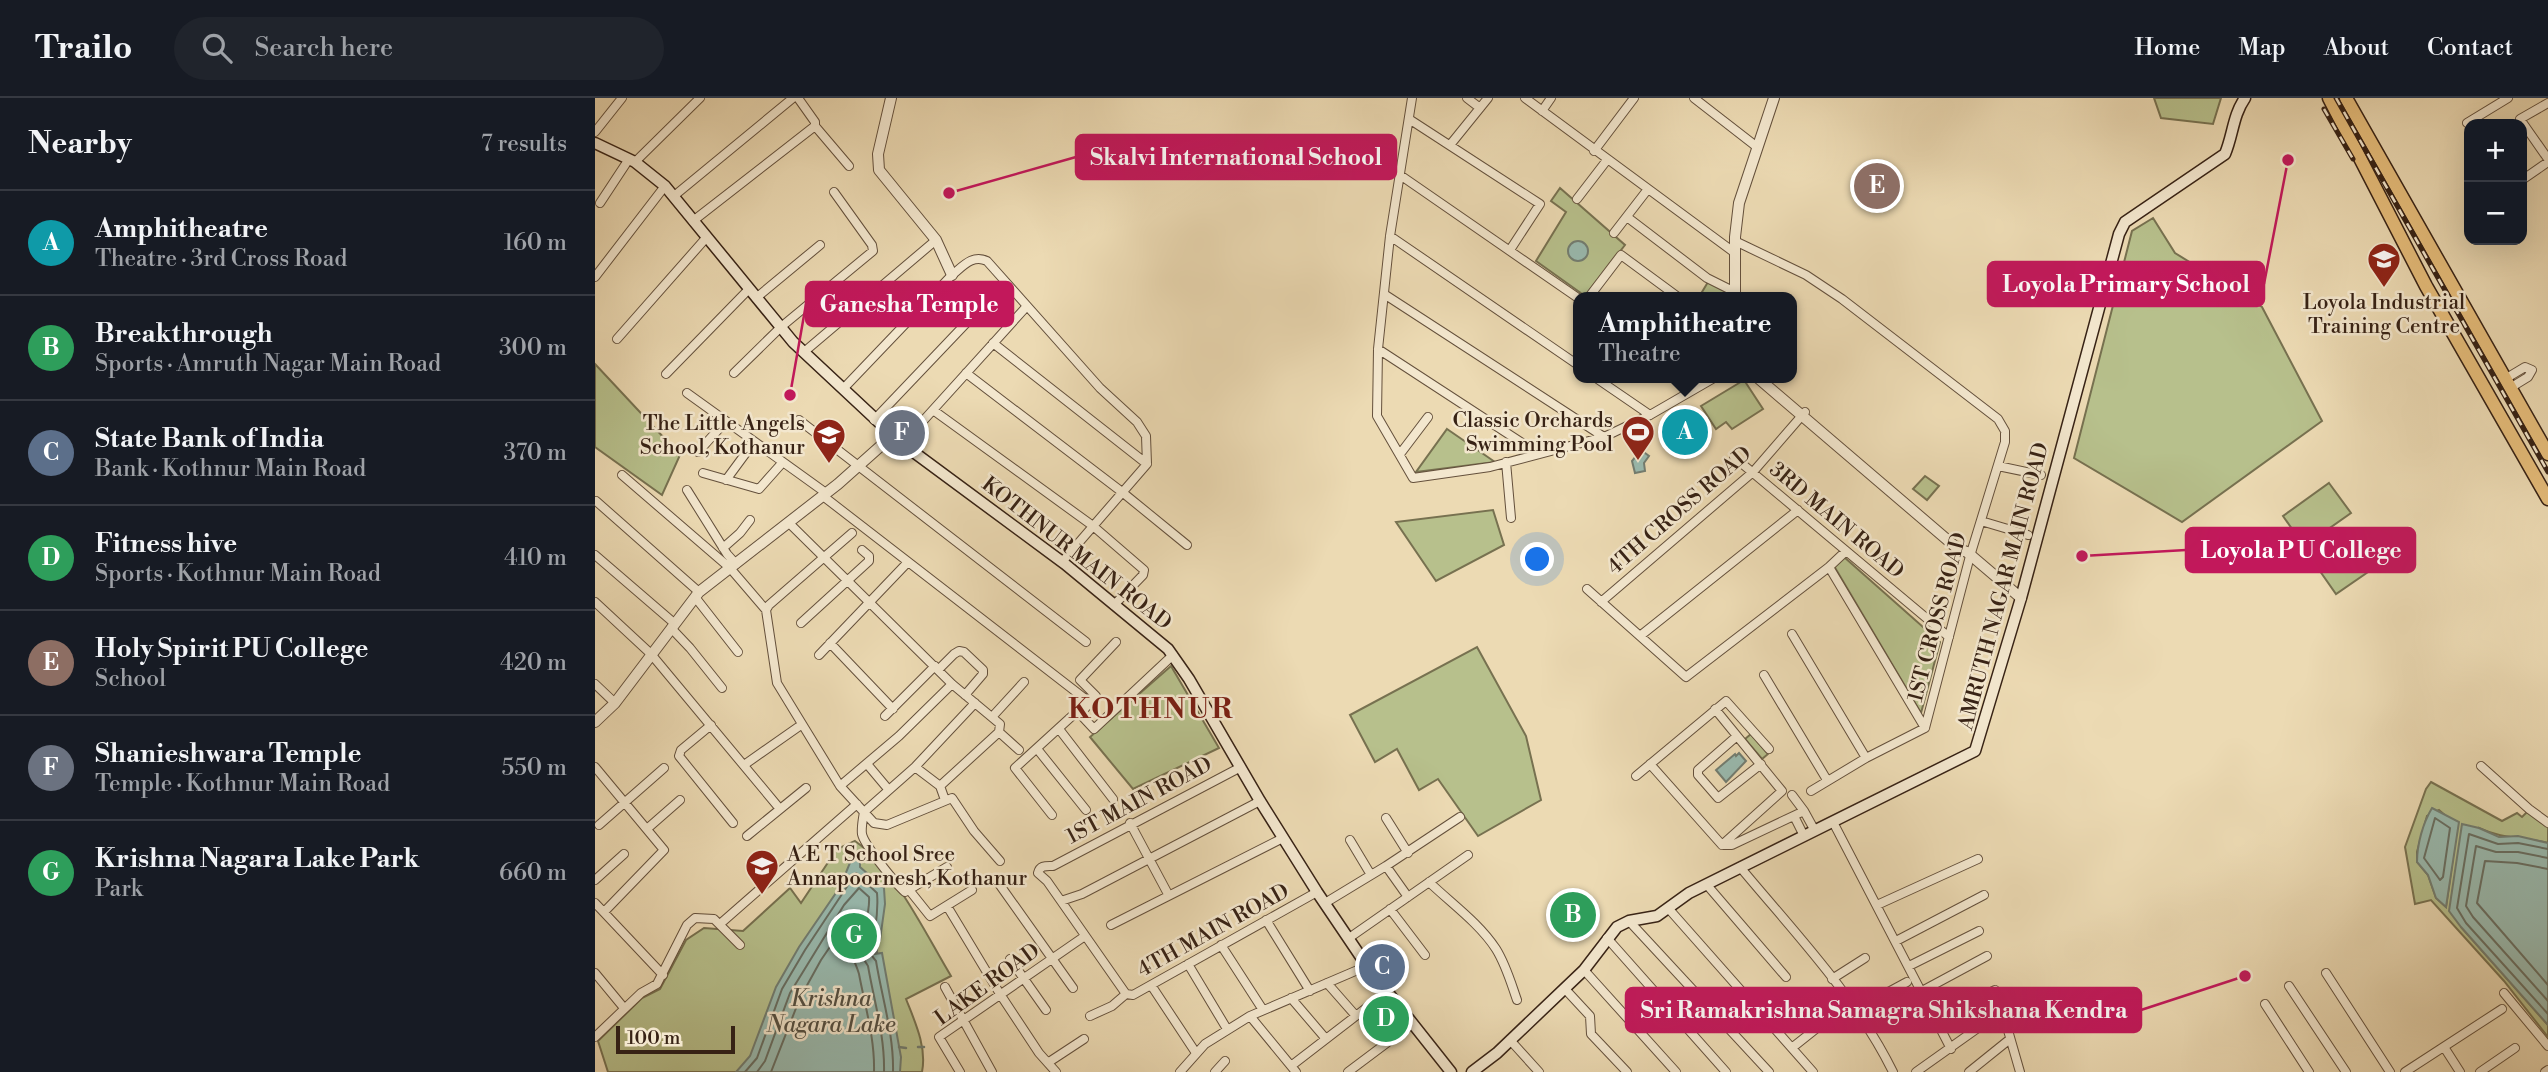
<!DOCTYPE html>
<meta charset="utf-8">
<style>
body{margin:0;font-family:"Libre Bodoni",serif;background:#20242c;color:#f1f3f6}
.controls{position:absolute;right:21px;top:21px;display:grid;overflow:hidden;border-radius:14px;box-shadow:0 7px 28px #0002}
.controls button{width:63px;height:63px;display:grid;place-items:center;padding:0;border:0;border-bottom:2px solid #363941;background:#171b24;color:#f1f3f6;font:35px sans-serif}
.scale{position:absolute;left:21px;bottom:18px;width:119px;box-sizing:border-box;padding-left:7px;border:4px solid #372215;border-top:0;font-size:19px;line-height:24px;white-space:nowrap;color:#372215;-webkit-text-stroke:5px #f3e7ce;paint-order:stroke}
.you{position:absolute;left:943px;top:462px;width:24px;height:24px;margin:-18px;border:5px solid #fff;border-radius:50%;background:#1a73e8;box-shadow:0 0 0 10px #1a73e833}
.badge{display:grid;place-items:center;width:46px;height:46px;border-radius:50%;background:#7c3aed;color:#fff;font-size:23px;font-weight:700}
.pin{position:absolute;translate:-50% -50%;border:4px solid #fff;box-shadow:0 2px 7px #0006}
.popup{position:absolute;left:978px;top:194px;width:224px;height:91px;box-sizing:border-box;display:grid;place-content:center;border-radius:14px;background:#171b24;filter:drop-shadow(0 2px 5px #0005);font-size:23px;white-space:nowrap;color:#9ea1a6}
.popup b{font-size:26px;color:#f1f3f6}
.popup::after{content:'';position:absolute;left:50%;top:100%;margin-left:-14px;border:14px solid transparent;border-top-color:#171b24}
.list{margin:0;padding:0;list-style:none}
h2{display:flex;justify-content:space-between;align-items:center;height:91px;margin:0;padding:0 28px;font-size:30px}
h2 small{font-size:23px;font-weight:400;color:#9ea1a6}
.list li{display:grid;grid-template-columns:46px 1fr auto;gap:21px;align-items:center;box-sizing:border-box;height:105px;padding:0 28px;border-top:2px solid #363941}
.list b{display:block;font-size:26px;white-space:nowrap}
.list p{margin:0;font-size:23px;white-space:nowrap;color:#9ea1a6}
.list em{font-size:23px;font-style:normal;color:#9ea1a6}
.icon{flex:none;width:38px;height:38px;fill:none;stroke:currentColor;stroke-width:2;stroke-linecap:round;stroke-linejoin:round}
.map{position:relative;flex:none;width:1953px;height:974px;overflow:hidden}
header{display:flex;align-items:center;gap:42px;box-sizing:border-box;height:98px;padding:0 35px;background:#171b24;border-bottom:2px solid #363941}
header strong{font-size:33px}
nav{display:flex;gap:38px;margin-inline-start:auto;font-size:24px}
.search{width:490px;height:63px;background:#20242c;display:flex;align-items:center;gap:18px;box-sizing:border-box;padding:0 24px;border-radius:38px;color:#9ea1a6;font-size:26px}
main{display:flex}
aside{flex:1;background:#171b24}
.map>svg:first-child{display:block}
</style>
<header>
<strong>Trailo</strong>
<div class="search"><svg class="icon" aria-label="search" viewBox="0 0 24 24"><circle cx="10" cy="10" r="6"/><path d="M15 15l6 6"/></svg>Search here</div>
<nav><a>Home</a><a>Map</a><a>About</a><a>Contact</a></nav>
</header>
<main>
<aside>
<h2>Nearby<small>7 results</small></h2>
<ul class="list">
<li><span class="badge" style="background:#0f9aa8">A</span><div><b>Amphitheatre</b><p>Theatre · 3rd Cross Road</p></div><em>160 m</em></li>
<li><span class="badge" style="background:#2e9e5b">B</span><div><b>Breakthrough</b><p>Sports · Amruth Nagar Main Road</p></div><em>300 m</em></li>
<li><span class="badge" style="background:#5c6f8a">C</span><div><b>State Bank of India</b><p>Bank · Kothnur Main Road</p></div><em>370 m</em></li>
<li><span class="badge" style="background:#2e9e5b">D</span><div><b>Fitness hive</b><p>Sports · Kothnur Main Road</p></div><em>410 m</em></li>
<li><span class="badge" style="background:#8d6e63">E</span><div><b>Holy Spirit PU College</b><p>School</p></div><em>420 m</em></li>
<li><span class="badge" style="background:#6b7280">F</span><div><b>Shanieshwara Temple</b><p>Temple · Kothnur Main Road</p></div><em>550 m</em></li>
<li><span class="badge" style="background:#2e9e5b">G</span><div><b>Krishna Nagara Lake Park</b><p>Park</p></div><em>660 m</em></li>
</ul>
</aside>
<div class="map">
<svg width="1953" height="974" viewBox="0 0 1953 974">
<rect width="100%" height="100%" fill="#ecdab3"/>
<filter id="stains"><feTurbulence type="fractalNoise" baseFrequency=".00286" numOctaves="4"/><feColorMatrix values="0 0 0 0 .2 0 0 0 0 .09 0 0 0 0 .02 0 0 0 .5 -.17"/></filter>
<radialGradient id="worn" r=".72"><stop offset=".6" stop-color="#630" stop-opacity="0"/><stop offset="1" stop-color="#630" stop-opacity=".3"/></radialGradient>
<path fill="#b7c08c" stroke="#777150" stroke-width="2" fill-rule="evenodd" d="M 1559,0 L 1626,0 L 1618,26 L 1566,20 Z
M 965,90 L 1030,147 L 990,198 L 941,163 L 971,114 L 956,103 Z
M 1558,120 L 1580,155 L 1667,209 L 1727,323 L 1587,424 L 1479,360 L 1537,133 Z
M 1113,184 L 1131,192 L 1131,199 L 1104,199 Z
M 0,266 L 85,357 L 67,397 L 0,349 Z
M 1149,282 L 1168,311 L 1137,331 L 1131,324 L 1121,331 L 1106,308 Z
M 852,331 L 900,364 L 821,374 Z
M 1330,378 L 1344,388 L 1332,402 L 1318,391 Z
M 1734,385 L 1756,415 L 1709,448 L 1688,418 Z
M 898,412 L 909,447 L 841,483 L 801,424 Z
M 1768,432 L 1789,463 L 1741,496 L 1720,466 Z
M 1249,459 L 1345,544 L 1326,615 L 1239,468 Z
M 882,549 L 931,638 L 946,702 L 883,738 L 843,681 L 824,692 L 802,651 L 780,664 L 755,617 Z
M 576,568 L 624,650 L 538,691 L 495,639 Z
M 1156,636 L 1173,656 L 1167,661 L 1150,641 Z
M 1836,684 L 1907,723 L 1922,715 L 1927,719 L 1932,714 L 1953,727 L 1953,745 C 1928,739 1907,741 1884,730 L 1866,829 L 1953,927 L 1953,939 L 1909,883 L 1836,802 L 1820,806 L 1810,749 L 1831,691 ZM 1844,712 L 1852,719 L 1863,724 L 1851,809 L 1841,800 L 1833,777 L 1822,764 L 1822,754 L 1832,718 Z
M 260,743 C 301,772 330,835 356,878 L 311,901 C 320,924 332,949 327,974 L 13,974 L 3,943 L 47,900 L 65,891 L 91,842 L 109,830 L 148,833 L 195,790 L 206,805 L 242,751 Z"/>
<path fill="#99baaf" stroke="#727d71" stroke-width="2" d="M973 153a10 10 0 1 1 20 0a10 10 0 1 1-20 0Z
M 1046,352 L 1054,358 L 1049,365 L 1050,373 L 1040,375 L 1037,363 Z
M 1144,655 L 1151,663 L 1131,684 L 1121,672 L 1140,656 L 1141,658 Z
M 1837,710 L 1864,724 L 1851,809 L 1841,800 L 1833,777 L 1822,764 C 1822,746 1828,725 1837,710 Z
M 1867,726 L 1884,730 L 1904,739 L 1923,738 L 1953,745 L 1953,927 L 1866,829 L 1854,813 Z
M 259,755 L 265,756 L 265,769 L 289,790 L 290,806 L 285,842 L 265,846 L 281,844 L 282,854 L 265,857 L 266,858 L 287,855 L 306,959 L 305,974 L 141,974 L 155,958 L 181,889 L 204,849 L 245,789 Z"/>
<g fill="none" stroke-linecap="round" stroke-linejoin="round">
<path stroke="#686e62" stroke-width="2" d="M 1840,720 L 1855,730 L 1848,779 L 1845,782 L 1829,760 Z
M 1953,751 L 1923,745 L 1903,746 L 1874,736 L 1862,810 L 1871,825 L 1953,916
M 1953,760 L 1923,754 L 1901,754 L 1881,748 L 1871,808 L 1878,819 L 1953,903
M 1953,771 L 1922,765 L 1890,763 L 1882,805 L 1953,887
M 150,974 L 162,960 L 187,891 L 210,852 L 261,775 L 282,795 C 283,807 282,819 280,831 C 277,844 269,850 281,863 C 287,900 299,937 298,974
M 162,974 L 170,963 L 195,895 L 249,807 L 264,790 L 274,799 C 276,825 257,846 273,868 C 279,903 290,938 289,974
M 176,974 L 205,900 L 226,862 L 258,815 L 262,819 C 261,828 255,835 255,845 C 255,857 261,865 264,876 C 270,908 280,941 279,974"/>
<path stroke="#727d71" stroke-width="2.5" d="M 304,949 L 311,950
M 323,949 L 329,949"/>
<defs>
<path id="minor" d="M 203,0 L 220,24 L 220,28 L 254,68
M 817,0 L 795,138 L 783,251 L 782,318 L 818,380 L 895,369 L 1009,339 L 1055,317 L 1119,280
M 872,0 L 885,10
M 930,0 L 1140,155
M 1099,0 L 1162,49
M 1953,5 L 1925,21 L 1953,61
M 947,13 L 956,0
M 814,21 L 945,106 L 915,152
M 1872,25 L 1913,0
M 0,34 L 27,0
M 855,47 L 893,0
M 999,53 L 1039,0
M 40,64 L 105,0
M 805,77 L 983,200
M 1927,82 L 1953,64
M 79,98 L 198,0
M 982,101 L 1012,62
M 5,105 L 34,61
M 1032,119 L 1112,180 L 1134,191 L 1140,198
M 98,123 L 220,28
M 1019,135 L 1053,91
M 795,138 L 983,267
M 1140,143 L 1211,177 L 1247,201 L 1403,321 L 1410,333 L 1410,344 L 1375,458 L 1330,630 L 1271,660 L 1216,693
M 0,179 L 70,88
M 789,196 L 1009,339
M 994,199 L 1026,157 L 1083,199
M 161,200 L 225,147
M 22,241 L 111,140
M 398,245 L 552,366
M 783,251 L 944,356
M 209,254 L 341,142
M 139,275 L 186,229 L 278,153 L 277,147 L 239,94
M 371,275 L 527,394 L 592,447
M 71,276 L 154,191
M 1001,280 L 1055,317
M 1910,281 L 1930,269 L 1937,272
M 1915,290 L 1933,279 L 1937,272
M 248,291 L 357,177 C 368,168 378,156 392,163 L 505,290 L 542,324 L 551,338 L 552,366 L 467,464
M 92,295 L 231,395
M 338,312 L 498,428 L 549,472 L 548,477 L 519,507
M 204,322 L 491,544
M 279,322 L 379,217
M 308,345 L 432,208
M 103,354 L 131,323
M 805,356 L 833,319
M 1139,359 L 1354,539
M 911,364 L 916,420
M 1403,368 L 1446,377
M 108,375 L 164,391 L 188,364
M 27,377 L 135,470 L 171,512
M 131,382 L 159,344
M 92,392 L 132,456 L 141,466
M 228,398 L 489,600 L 488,608 L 420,670 L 457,717
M 1,403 L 104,494
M 1386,423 L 1433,437
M 194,425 L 357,586 L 405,626 L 404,634 L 345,688
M 257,435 L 174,507 L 171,512 L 182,585 L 245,688 L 279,725 L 292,727 L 357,700 L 379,733 L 405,763
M 128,450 L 145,435 L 155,422
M 0,457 L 79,525
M 1234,469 L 1330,630
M 992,491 L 1091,579 L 1234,469 L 1251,453
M 100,499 L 143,554
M 0,504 L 56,556 L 185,711
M 1006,504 L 1158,374 L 1210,314
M 206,525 L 274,463 L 274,458 L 267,452
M 76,530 L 95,550 L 127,590
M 1197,536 L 1271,660
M 1045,538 L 1203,412
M 521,544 L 485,582 L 501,598 L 485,616 L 499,631 L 578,557
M 235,545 L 298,611
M 224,557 L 313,464
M 343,572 L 359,556 L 364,553 L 369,554 L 388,572 L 388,576 L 370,597
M 1169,577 L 1232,682
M 0,586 L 20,605
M 1120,611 L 1187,693 L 1127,747
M 290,618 L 340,568
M 397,619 L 429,584
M 116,627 L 86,652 L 84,658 L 138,725
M 464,631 L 518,701
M 404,634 L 424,652
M 1142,638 L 1103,672 L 1103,677 L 1123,700 L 1166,666
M 443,652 L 491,712
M 272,666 L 293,691
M 1055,666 L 1127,747
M 149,667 L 206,627
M 1886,668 L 1934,711 L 1953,725
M 0,669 L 69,752 L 9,814
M 320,669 L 345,688 L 350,702
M 1041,678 L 1131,603 L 1174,651
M 245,688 L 304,638 L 357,586
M 1197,697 L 1209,713 L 1220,733
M 1199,718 L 1209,738
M 791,720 L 813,755
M 1238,724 L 1356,951
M 535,725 L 573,796
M 4,727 L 69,670
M 53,730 L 85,702
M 152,738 L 211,690
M 755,742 L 776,777
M 1127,747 L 1137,747 L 1209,713
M 352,769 L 310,794 C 301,786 269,747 267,736 C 266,730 268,720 269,714 L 320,669 L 380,605
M 1145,769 C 1199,834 1260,897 1298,974
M 0,782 L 29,756
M 402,783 L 478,890
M 834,784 C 857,806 884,825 901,851 C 911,867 916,885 922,902
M 1112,787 L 1191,879
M 315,793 L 335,818 L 377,792
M 813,799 L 791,768 L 865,719
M 466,803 L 487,796 L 665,703
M 0,805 L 68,877
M 730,805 L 791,768
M 1282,807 L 1383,761
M 352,808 L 405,896 L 444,955 L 461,974
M 1073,810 L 1218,974
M 795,811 L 830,857
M 671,822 L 715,893
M 1034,823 L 1174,974
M 125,826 L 262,706
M 516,827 L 688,740
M 754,840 L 873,757
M 1012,840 L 1131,974
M 1301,843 L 1389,797
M 626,847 L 668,912
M 415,861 L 451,912
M 593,866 L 632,931
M 1314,868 L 1384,833
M 989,872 L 1081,974
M 0,875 L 29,910
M 1731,875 L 1795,974
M 1237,881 L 1270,860
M 732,885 L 761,918
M 556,887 L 601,955
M 1694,888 L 1751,974
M 350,889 L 397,974
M 970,891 L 995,918 L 996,936 L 1032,974
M 1327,893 L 1392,858
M 1909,895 L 1953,948
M 531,896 L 452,783 L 443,775 C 445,767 451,768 458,768 L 646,669
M 531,896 L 538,897 L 722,794
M 696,900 L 731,941
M 1670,906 L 1714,974
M 1406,908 L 1425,974
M 1262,911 L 1312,884
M 495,918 L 517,908 L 531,896
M 655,918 L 701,974
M 1341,921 L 1400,892
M 0,939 L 46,895 L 62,886 L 92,827 L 100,820 L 119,821 L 145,847
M 915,942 L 944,974
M 1198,949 L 1256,903
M 1849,949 L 1865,974
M 454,964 L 489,941
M 696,968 L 792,894
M 365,974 L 344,939 L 490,838
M 585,974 L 610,946 L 655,918 L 772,868
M 620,974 L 630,963
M 753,974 L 817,926
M 1321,974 L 1397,920
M 1374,974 L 1415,941
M 1810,974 L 1907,911
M 1885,974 L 1920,950
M 1950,974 L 1953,972"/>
<path id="tertiary" d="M 296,0 L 283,56 L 284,72 L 341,142 L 357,177
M 1140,199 L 1140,139 L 1144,105 L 1179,0
M 1163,280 L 1363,451 L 1372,454 L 1426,500
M 0,624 L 20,605 L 104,494 L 243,386 L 298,337"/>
<path id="secondary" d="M 0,45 L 40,64 L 70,88 L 198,244 L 305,344 L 470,466 L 573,551 L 594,581 L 665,703 L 722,794 L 772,868 L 856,974
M 877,974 L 902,955 L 989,872 L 1022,829 L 1034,823 L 1062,818 L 1094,795 L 1380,653 L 1426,500 L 1524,136 L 1530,124 L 1630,56 C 1638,37 1638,17 1650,0"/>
<path id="primary" d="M 1734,0 L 1831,188 L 1953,401
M 1751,0 L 1953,356"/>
</defs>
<use href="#minor" stroke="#64503c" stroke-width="10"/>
<use href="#tertiary" stroke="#64503c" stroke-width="12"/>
<use href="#secondary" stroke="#372215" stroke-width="13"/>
<use href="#primary" stroke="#372215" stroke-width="15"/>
<use href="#minor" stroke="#f3e7ce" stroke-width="8"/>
<use href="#tertiary" stroke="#f3e7ce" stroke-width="10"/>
<use href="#secondary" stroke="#f3e7ce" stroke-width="10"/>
<use href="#primary" stroke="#e6bd7a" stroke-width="12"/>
<defs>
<path id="rail" d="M 1741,0 L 1953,374
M 1729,11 L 1758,61"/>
</defs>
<use href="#rail" stroke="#372215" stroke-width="5"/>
<use href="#rail" stroke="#f3e7ce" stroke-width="2.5" stroke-dasharray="8" stroke-linecap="butt"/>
</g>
<defs>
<symbol id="university-pin" viewBox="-11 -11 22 30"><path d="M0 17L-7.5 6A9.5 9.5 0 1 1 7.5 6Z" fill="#8f2418" stroke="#f3e7ce"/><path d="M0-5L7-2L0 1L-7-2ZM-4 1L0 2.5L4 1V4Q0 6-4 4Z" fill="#fff"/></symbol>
<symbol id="stadium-pin" viewBox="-11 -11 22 30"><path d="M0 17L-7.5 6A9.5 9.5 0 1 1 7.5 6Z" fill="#8f2418" stroke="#f3e7ce"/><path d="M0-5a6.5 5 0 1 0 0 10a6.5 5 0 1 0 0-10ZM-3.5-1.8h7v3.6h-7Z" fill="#fff"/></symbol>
<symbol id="school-pin" viewBox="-11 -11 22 30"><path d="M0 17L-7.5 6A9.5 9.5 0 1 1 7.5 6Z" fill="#8f2418" stroke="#f3e7ce"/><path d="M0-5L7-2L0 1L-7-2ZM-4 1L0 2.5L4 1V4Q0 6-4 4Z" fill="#fff"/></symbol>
</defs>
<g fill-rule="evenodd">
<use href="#university-pin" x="1770" y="142" width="38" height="52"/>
<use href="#stadium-pin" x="1024" y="315" width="38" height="52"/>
<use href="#school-pin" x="215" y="318" width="38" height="52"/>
<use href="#school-pin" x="148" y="749" width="38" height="52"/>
</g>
<g text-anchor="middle" stroke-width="5" stroke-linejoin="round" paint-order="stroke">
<g font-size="21" fill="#372215" stroke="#f3e7ce" text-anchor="end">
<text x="1789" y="211" text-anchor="middle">Loyola Industrial<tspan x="1789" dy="24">Training Centre</tspan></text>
<text x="1018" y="329">Classic Orchards<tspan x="1018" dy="24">Swimming Pool</tspan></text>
<text x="210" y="332">The Little Angels<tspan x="210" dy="24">School, Kothanur</tspan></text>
<text x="192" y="763" text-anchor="start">A E T School Sree<tspan x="192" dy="24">Annapoornesh, Kothanur</tspan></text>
</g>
<g font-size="21" fill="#372215" stroke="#f3e7ce">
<text transform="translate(1084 412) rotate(-41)" y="7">4TH CROSS ROAD</text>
<text transform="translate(1242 422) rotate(40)" y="7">3RD MAIN ROAD</text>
<text transform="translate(482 455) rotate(38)" y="7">KOTHNUR MAIN ROAD</text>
<text transform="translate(1408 488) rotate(-75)" y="7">AMRUTH NAGAR MAIN ROAD</text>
<text transform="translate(1342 519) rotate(-75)" y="7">1ST CROSS ROAD</text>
<text transform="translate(544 702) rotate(-28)" y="7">1ST MAIN ROAD</text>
<text transform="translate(618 832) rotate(-29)" y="7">4TH MAIN ROAD</text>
<text transform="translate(392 886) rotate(-36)" y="7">LAKE ROAD</text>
</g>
<g font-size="23" font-style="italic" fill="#545043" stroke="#f3e7ce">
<text x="236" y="908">Krishna<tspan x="236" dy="26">Nagara Lake</tspan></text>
</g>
<g font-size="28" font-weight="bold" letter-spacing="2" fill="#7a1f14" stroke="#f3e7ce">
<text x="556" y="620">KOTHNUR</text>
</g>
</g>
<path fill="none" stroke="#c2185b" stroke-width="2.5" d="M354 95L481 59M1693 62L1669 186M195 297L211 206M1487 458L1591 452M1650 878L1546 912"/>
<g fill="#c2185b" stroke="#f3e7ce" stroke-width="2.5">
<circle cx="354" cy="95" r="7"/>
<circle cx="1693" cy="62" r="7"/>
<circle cx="195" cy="297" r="7"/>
<circle cx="1487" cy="458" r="7"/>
<circle cx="1650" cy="878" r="7"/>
</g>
<g fill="#c2185b" stroke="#c2185b" stroke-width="2.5">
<rect x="481" y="37" width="320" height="44" rx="7"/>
<rect x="1393" y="164" width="276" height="44" rx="7"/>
<rect x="211" y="184" width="207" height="44" rx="7"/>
<rect x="1591" y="430" width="229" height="44" rx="7"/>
<rect x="1031" y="890" width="515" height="44" rx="7"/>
</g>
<g font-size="23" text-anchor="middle" font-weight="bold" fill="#fff">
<text x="641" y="67">Skalvi International School</text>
<text x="1531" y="194">Loyola Primary School</text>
<text x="314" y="214">Ganesha Temple</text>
<text x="1706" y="460">Loyola P U College</text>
<text x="1289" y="920">Sri Ramakrishna Samagra Shikshana Kendra</text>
</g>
<rect width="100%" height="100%" filter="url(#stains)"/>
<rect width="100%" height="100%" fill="url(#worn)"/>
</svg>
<div class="controls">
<button>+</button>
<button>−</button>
</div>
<div class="scale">100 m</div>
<div class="you"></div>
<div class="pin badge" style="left:1090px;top:334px;background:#0f9aa8">A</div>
<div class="popup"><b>Amphitheatre</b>Theatre</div>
<div class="pin badge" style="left:978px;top:817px;background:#2e9e5b">B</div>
<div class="pin badge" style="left:787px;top:869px;background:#5c6f8a">C</div>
<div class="pin badge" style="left:791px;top:921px;background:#2e9e5b">D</div>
<div class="pin badge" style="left:1282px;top:88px;background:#8d6e63">E</div>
<div class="pin badge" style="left:307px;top:335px;background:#6b7280">F</div>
<div class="pin badge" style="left:259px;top:838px;background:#2e9e5b">G</div>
</div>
</main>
